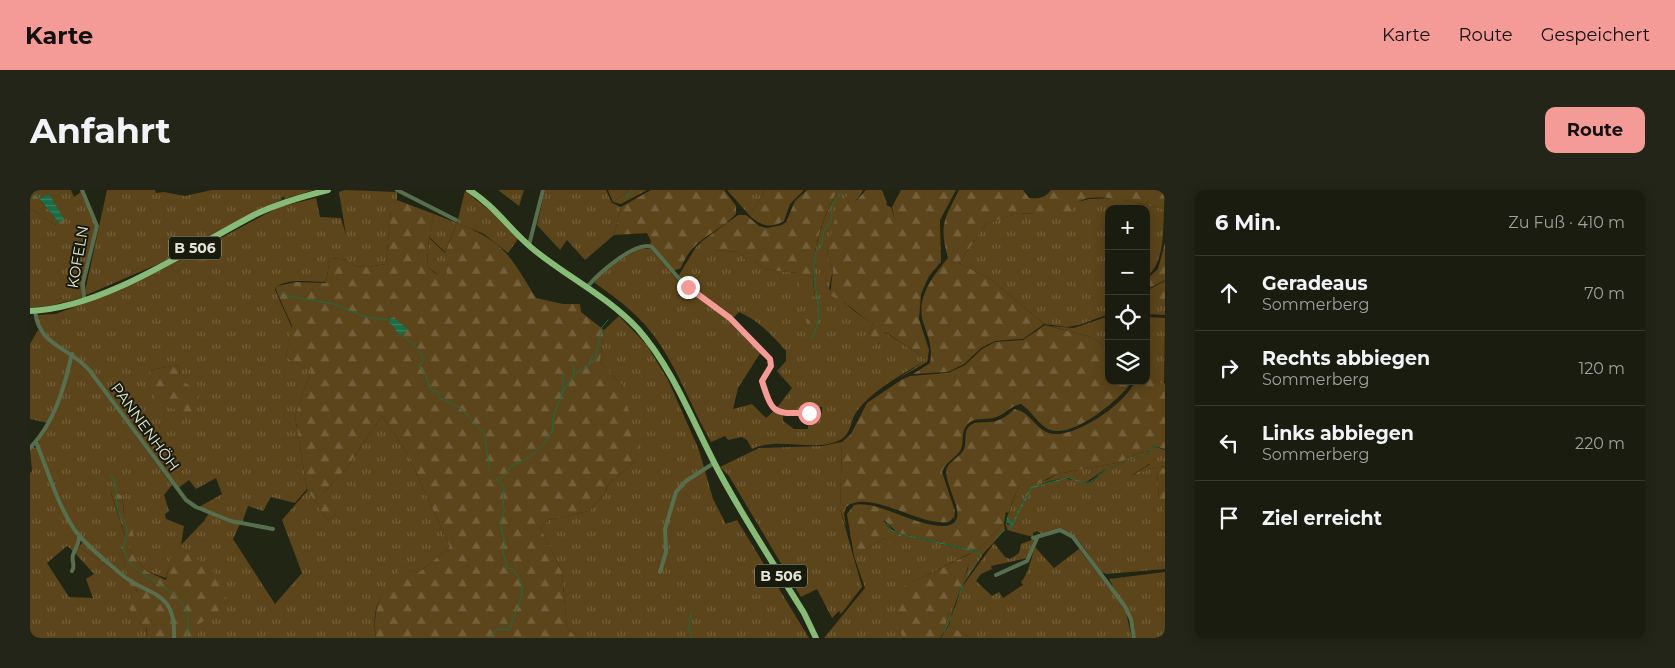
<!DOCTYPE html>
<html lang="de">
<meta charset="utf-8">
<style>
body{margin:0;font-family:Montserrat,sans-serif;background:#222518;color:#f1f3f6}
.controls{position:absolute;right:15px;top:15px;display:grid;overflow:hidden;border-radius:10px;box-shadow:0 2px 12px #0003}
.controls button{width:45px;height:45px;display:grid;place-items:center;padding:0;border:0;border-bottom:1px solid #373a2f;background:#191c0f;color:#f1f3f6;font:25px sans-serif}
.stop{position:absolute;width:15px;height:15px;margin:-11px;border:4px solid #f59b97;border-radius:50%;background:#fff}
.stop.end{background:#f59b97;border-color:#fff;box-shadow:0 1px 5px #0008}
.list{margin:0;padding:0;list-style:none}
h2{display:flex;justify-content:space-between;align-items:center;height:65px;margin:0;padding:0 20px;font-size:21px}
h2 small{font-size:16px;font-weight:400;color:#9fa19e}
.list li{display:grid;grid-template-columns:32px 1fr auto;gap:15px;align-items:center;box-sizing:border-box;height:75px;padding:0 20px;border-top:1px solid #373a2f}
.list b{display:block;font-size:19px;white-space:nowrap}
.list p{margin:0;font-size:16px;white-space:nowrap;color:#9fa19e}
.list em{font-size:16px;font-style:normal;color:#9fa19e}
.icon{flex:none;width:28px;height:28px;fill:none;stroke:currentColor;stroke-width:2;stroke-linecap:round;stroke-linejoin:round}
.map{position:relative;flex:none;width:1135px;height:448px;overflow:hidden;border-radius:10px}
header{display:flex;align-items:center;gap:30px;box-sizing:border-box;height:70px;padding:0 25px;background:#f59b97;color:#111}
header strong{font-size:24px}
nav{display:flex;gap:28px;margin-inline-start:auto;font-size:18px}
.intro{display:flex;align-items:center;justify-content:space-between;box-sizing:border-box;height:120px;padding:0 30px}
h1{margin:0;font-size:35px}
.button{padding:12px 22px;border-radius:10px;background:#f59b97;color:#111;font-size:18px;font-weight:700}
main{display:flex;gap:30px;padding:0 30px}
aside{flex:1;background:#191c0f;border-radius:10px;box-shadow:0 2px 12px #0003}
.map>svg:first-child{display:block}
</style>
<header>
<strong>Karte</strong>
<nav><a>Karte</a><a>Route</a><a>Gespeichert</a></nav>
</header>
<div class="intro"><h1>Anfahrt</h1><a class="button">Route</a></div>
<main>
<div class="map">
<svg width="1135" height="448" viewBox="0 0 1135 448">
<defs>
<pattern id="grass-tufts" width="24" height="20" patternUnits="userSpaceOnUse" patternTransform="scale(1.25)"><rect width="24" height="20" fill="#5c451a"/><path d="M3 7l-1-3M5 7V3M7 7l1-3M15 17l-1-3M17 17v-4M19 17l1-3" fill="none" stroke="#73603b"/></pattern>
<pattern id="forest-firs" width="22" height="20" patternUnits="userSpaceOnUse" patternTransform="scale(1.25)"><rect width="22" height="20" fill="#5c451a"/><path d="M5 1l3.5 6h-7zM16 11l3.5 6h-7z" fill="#73603b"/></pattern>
<pattern id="water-rules" width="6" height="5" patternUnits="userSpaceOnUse" patternTransform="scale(1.25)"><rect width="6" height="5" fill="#1a6d45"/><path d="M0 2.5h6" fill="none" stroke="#3b825f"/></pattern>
</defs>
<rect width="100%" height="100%" fill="#212514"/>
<path fill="url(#grass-tufts)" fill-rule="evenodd" d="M 0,0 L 41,0 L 44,7 L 51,2 L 66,36 L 51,108 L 19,116 L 0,118 L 0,18 L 28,37 L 19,4 L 9,8 Z
M 77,0 L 125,0 L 126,3 L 134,2 L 155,6 L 182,0 L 283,0 L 255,9 L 253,6 L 251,10 L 133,72 L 54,106 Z
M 315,0 L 367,2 L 367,10 L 361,20 L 356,74 L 338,77 L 324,76 L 320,70 L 300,68 L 296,92 C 280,92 262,88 247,96 L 245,100 L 262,138 L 256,167 L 281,180 L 265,226 L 277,299 L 265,313 L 241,307 L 233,321 L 218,316 L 212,333 L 169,317 L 192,304 L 186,288 L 166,299 L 159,290 L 147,299 L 47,167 L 16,146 L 7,130 L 8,125 L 25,124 L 61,111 L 131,80 L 249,17 L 286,8 L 290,27 L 311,28 L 316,45 L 309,2 ZM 149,175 L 150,189 L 119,180 Z
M 468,0 L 494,0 L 489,16 Z
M 515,0 L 576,0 L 582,13 L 591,17 L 584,45 L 555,70 L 537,50 L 530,60 L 507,35 Z
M 578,0 L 599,0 L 583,12 Z
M 697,0 L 735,0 L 720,26 Z
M 808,0 L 821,0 L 798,56 L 797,67 L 803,79 L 799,99 C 814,111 826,125 843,133 L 839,144 L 849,154 L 854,142 L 889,164 L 896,170 C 873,184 844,199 827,221 C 820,230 822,244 810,250 C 783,263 749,246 722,259 L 717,250 L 712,247 L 698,250 L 695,246 L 681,252 C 662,219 650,184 629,153 C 613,128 589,110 565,93 L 565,89 L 575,79 L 610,58 L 621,59 L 647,90 L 694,125 L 731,162 L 708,198 L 703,219 L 722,214 L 736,228 L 744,221 L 753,224 L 753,231 L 764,239 L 778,239 L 778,231 L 783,231 L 788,227 L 788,223 L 792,223 L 792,217 L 787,217 L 784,213 L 768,221 L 746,219 L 762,198 L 747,181 L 756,171 L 756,161 C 741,144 729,131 709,122 L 702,129 L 650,89 L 649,85 L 666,57 L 671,52 L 683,60 L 710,62 L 717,72 L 725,72 L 735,79 L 747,81 L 769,83 L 769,94 L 785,107 C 779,71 790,31 808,0 Z
M 435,1 L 467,26 L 488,49 L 478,63 L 454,44 L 427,33 L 415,62 L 399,47 L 404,24 L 427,33 Z
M 1085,8 L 1134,19 C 1133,40 1135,73 1116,87 L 1116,19 L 1079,19 L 1079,124 L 1049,135 L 1037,137 L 1014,134 L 962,90 L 929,73 L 956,34 L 988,23 L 1003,24 L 1059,9 Z
M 399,48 L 415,63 L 418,84 L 407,84 L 397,76 Z
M 1116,113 L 1135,113 L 1135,125 L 1116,124 Z
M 589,126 L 616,154 L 638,190 L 669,260 L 683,309 L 696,334 L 707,330 L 779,448 L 547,448 L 537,438 L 532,382 L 510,337 L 519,330 L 559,321 L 574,305 L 578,295 L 605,271 L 592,195 L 570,172 L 574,140 Z
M 1079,126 L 1079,159 L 1061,147 L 1020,136 L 1044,138 Z
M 1116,127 L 1135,128 L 1134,196 L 1116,182 Z
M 8,140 L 16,149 L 39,165 L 40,168 L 33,196 L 18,233 L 0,229 L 0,154 Z
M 43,168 L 54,176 L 142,295 L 134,305 L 139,321 L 135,324 L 136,329 L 154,336 L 151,355 L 174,331 L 179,323 L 210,334 L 203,349 L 245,414 L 272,383 L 252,330 L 278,300 L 297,330 L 306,325 L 293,303 L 315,280 L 352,226 L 377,263 L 420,357 L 388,383 L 381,380 C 353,396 340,415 346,448 L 167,448 L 168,434 L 143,363 L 136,388 L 116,381 L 99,358 L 92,305 L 81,303 L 95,346 L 90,353 L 98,387 C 81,374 62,361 49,344 C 34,325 14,277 8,253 L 35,196 Z
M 812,252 L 810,319 L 832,397 L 811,424 L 809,421 L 802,428 L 787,399 L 771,407 L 699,286 L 690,277 L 729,258 L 792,256 Z
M 3,257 L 7,258 L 47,346 L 47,353 L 43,361 L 37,356 L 17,373 L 39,407 L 63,408 L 56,389 L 64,384 L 45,363 L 49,357 C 62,366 100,389 107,402 C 113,415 118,435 116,448 L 0,448 L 0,283 L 2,281 L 0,259 Z
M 1123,257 L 1135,260 L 1135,279 L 1133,276 L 1119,274 L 1101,286 L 1124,277 L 1127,279 L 1129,310 L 1135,322 L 1135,379 L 1077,384 L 1071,382 C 1054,359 1043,329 1011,344 L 1007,341 L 1003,343 L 1003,347 L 977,340 L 981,337 L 1002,298 L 980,337 L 977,339 L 975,332 L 978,335 L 981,333 L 977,327 L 989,296 L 1017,290 L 1027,284 L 1091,272 L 1106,264 L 1119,261 L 1117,264 L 1077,278 L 1055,293 C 1036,286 1025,289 1006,296 L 1039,288 L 1055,294 L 1062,292 L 1078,278 L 1118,264 Z
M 974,333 L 975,340 L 952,365 L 947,361 Z
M 872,345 L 946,362 L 952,366 L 931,397 L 918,435 L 916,433 L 928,398 L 937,382 L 941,363 L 863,402 L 872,448 L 794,448 L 835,398 L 824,366 L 855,348 L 862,355 Z
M 1004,349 L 998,368 L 961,376 L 962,379 L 951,384 L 946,391 L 962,406 L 969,402 L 973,408 L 993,395 L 991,392 C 999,383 1001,368 1005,357 L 1024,378 L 1049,359 L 1091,414 L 1096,423 L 1102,448 L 940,448 L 919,435 L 932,397 L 964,353 L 975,367 L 980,369 L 989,363 L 991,354 Z
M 1135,382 L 1135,448 L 1106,448 L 1104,436 L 1079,389 Z"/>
<path fill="url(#forest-firs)" d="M 599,0 L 617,0 L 591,14 L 583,12 Z
M 621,0 L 694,0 L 706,16 L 706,24 C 685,46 663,47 651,78 L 643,81 L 620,54 L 621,51 L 617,43 L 584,45 L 591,17 Z
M 735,0 L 774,0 L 760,14 L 754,31 C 741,39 731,36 720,26 Z
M 777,0 L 808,0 C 789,32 779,71 785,108 L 769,94 L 769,83 L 747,81 L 735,79 L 725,72 L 717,72 L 710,62 L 682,60 L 671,52 L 708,25 L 716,25 L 729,36 L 737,38 L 752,35 L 756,32 L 765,11 Z
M 821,0 L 833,0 L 825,12 L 836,0 L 852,0 L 857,13 L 856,15 L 861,17 L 865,30 L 862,17 L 871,0 L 926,0 L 910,30 L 911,72 L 899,86 L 891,104 L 889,129 L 899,160 L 897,172 L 867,189 L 896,170 L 889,164 L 855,142 L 851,152 L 839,158 L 828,148 L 839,144 L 843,133 C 826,125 818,110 800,106 L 803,79 L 797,67 L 798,56 L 808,18 Z
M 929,0 L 993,0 L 999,8 C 1009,9 1015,8 1021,0 L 1135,0 L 1134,19 C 1115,15 1067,1 1050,11 C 1045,13 1041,22 1037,26 L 988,23 L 956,34 L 929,73 L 962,90 L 1014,134 L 993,149 L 965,151 L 951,158 L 934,174 L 918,182 L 883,184 L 900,173 C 903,156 898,147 893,132 C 886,107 903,86 918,68 C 909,35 914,30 929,0 Z
M 0,1 L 9,8 L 28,32 L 34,29 L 35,31 L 28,37 L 0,18 Z
M 367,10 L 404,24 L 399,48 L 397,76 L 406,84 L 417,84 L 415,63 L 427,33 C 475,52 480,66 506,108 L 533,114 L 550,114 L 551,122 L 574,140 L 570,172 L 592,195 L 608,258 L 605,271 L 578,295 L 574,305 L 559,321 L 519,330 L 510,337 L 532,382 L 537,438 L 547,448 L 346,448 C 343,430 346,410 358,396 L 358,385 L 368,387 L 369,371 L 376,371 L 381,380 L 388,383 L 420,357 L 377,263 L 352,226 L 315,280 L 294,302 L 306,325 L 297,330 L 277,299 L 265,226 L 281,180 L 256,167 L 262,136 L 246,100 L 247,96 L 266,92 L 296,93 L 300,68 L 320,70 L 324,76 L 338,77 L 356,74 L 361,19 Z
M 1135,53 L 1135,90 L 1116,100 L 1116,90 L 1128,79 Z
M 1135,91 L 1135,113 L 1116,113 L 1116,101 Z
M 788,120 L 787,136 L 778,140 L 776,129 L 780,129 Z
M 1015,135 L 1061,147 L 1079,159 L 1079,191 L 1102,191 L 1101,193 C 1088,211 1043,248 1020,240 C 1008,235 1002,221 991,214 C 980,216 974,226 963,228 C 955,230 943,227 937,235 C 930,242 935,253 930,261 C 924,269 916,272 912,282 L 925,321 L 924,327 L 919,332 C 889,337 840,298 816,317 L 814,324 L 816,337 L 810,319 L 812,252 L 821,244 L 837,213 L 871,190 L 880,186 L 918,183 L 935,175 L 952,159 L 965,152 L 993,150 Z
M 149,175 L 150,189 L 170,203 L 163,224 L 127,214 L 120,196 L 119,180 Z
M 1116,182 L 1133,195 L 1135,193 L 1135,259 L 1123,256 L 1119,261 L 1106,264 L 1091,272 L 1027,284 L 1001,297 L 997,295 L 989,296 L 976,328 L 978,323 L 976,322 L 974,333 L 947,361 L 872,344 C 861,340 861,334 853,330 L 861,341 L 872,345 L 862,356 L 855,348 L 824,366 L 817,324 L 824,315 C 848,310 884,336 913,336 C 946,335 911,294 917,278 C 920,271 929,267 933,261 C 937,254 934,246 937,239 C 943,229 957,234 966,231 C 973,229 979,224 985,219 C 1002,223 1004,238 1019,243 C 1042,251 1097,213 1105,191 L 1116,191 Z
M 1123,272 L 1128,273 L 1135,279 L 1135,322 L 1129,311 L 1127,279 L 1124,277 L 1099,288 Z
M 81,302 L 92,305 L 94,323 L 99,325 L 104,347 L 99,358 L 116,381 L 136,390 L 142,364 L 151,356 L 183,381 L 199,414 L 169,434 L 167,448 L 116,448 L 117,438 L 105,432 L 98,415 L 107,401 L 82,379 L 49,357 L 53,351 L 98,388 L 90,353 L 95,345 Z
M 942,363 C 936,387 924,410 916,433 L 918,435 L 910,448 L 872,448 L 862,402 Z
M 919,435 L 940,448 L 911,448 Z"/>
<path fill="#5c451a" d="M 1046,337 L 1060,341 L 1058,348 L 1044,344 Z"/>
<path fill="url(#water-rules)" d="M 19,4 L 34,29 L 29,33 L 9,8 Z
M 361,128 L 364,128 L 378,139 L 370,146 L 359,131 Z
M 1123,256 L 1135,260 L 1123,257 L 1118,264 L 1078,278 L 1061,292 L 1055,294 L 1039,288 L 1002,298 L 981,338 L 977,340 L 982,334 L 976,333 L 977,327 L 982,333 L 1001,297 L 1039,287 L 1055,293 L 1061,291 L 1077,278 L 1117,264 Z
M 854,329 L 862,340 L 872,344 L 947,361 L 952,365 L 972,341 L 975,340 C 963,350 937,382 932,398 C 926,416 921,432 911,448 L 926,416 L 931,397 L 951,366 L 946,362 L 872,345 L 861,341 Z"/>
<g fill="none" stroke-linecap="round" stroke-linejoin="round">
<path stroke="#1a6d45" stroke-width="1" d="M 0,0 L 10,8
M 596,8 L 601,0
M 251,101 L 258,106 L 304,114 L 336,127 L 359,130
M 372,144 C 379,153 393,158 393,172 L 388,176 L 396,185 L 400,199 L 404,202 L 407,200 L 410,208 L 430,218 L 454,243 L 460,281
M 781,150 C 796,122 785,109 784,81 C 783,75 785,67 786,61 L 791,57 L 794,40 L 801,32 L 802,15 L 813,0
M 559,174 L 563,166
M 543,186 L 544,175
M 532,203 L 534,183
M 80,284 C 90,295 84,317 90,325 C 94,331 97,333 97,342 C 96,349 95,353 93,360 C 96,364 97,371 101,374 C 124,397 170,405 156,448
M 468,291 L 483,275 L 497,269 L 513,255 L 522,242 L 524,225 L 532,203 L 543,186 L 565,170 L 572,137 L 578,130
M 661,423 L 659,437 L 662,448
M 459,448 L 468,439 L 479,440 L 492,406 L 492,394 L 483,379 L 477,378 L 472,358 L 475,355 L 470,331 L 475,319 L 473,318 L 474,296 L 466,289"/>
<path stroke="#576f4f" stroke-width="4" d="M 52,0 L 67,36 L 53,93 L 54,111
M 367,0 L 426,30
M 499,55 L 513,0
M 558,96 C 568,84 606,50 622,57 L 651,91 L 700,127 L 740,169 L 741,176 L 732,191 C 747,241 751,213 784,225
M 5,121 C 9,157 39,156 60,181 L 156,310 L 166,317 L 201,331 L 243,339
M 6,252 C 18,281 27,313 44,339 C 56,356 75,370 91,384 C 120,408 146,399 144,448
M 0,258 C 25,232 34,198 42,164
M 1003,348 L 1030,340 L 1043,347 L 1094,415 L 1101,429 L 1104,448
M 42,381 C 46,375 41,372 43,365 C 45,358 50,354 49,345
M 630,382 L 636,362 L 635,339 L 646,302 L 656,291 L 684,273
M 966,385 L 997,371 L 1008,346"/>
<path stroke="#89bb78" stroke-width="6" d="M 439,0 C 465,16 480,40 503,59 C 537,87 577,106 608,139 C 644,180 663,233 688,280 C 714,329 745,376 774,423 L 786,448
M 0,121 C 73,119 162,57 226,24 C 249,13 274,6 298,0"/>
</g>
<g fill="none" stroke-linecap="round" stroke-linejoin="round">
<path stroke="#f59b97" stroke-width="6" d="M 658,97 L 700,128 L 740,169 L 741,176 L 732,191 C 743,226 744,223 779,223"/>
</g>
<g text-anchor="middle" stroke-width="4" stroke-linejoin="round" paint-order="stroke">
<g fill="#181b0b" stroke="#a5a89b" stroke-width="1">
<rect x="139" y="46.5" width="52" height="23" rx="4"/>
<rect x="725" y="374.5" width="52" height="23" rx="4"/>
</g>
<g font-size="14" font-weight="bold" fill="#e2e4d9">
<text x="165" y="63">B 506</text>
<text x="751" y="391">B 506</text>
</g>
<g font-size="15" fill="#e2e4d9" stroke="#181b0b">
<text transform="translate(48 67) rotate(-80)" y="5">KOFELN</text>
<text transform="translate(115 237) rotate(54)" y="5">PANNENHÖH</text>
</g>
</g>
</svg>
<div class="controls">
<button>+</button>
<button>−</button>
<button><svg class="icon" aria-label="locate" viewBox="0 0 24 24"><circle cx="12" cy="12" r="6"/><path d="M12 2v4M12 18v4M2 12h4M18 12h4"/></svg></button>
<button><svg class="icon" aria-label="layers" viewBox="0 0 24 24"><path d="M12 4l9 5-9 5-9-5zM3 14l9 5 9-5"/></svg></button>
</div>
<div class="stop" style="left:779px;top:223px"></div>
<div class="stop end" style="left:658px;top:97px"></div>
</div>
<aside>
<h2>6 Min.<small>Zu Fuß · 410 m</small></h2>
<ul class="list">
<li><svg class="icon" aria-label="ahead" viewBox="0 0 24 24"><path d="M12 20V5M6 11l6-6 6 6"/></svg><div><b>Geradeaus</b><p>Sommerberg</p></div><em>70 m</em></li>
<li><svg class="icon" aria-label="right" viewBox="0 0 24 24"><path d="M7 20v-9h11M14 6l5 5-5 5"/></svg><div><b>Rechts abbiegen</b><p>Sommerberg</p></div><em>120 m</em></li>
<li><svg class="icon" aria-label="left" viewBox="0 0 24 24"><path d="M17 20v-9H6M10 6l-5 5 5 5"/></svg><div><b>Links abbiegen</b><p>Sommerberg</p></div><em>220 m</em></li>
<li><svg class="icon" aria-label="arrive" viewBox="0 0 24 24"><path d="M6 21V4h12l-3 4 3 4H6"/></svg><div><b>Ziel erreicht</b></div></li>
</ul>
</aside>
</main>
